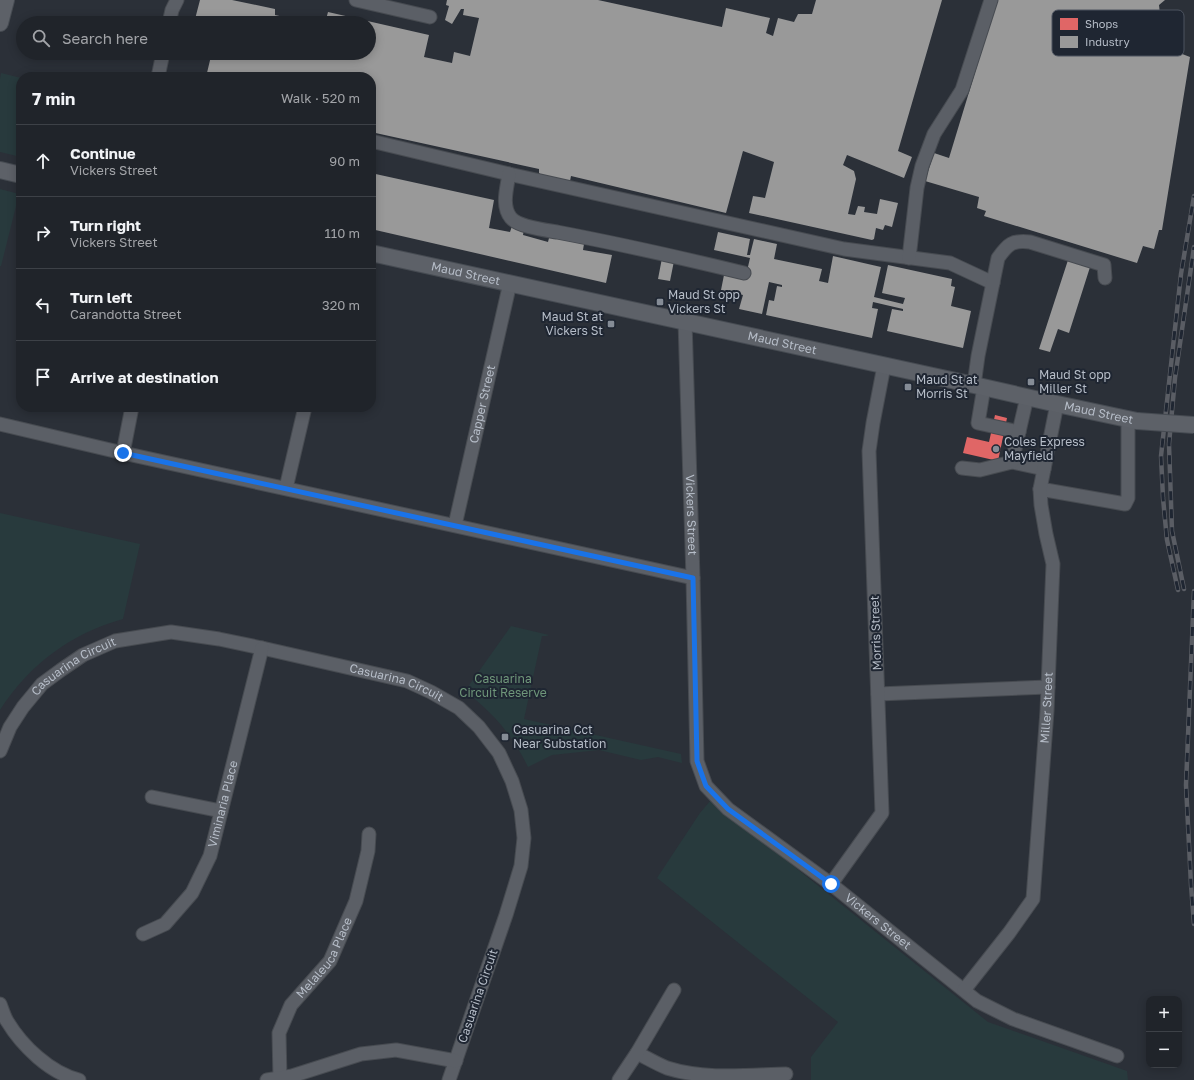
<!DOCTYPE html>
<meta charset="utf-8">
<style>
body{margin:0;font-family:"Golos Text",sans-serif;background:#282c32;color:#f1f3f6}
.controls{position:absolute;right:12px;bottom:12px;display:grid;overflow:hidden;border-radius:8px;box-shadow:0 2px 10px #0003}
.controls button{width:36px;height:36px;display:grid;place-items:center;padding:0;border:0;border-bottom:1px solid #3d4147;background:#20242a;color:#f1f3f6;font:20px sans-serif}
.stop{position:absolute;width:12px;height:12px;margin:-9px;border:3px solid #1a73e8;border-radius:50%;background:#fff}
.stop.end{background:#1a73e8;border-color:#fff;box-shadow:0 1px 4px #0008}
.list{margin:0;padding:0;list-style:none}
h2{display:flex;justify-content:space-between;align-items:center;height:52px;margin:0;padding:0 16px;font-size:17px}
h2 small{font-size:13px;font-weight:400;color:#a2a4a8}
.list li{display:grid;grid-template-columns:26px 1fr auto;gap:12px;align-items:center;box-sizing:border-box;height:72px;padding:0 16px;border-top:1px solid #3d4147}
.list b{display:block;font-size:15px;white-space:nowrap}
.list p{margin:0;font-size:13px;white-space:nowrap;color:#a2a4a8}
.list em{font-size:13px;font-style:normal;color:#a2a4a8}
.icon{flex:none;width:22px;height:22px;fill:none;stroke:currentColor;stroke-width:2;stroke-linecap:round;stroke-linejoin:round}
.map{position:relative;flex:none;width:1194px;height:1080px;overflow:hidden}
.search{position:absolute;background:#20242a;box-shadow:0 2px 10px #0003;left:16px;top:16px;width:360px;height:44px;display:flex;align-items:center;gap:10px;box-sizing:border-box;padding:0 14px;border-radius:22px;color:#a2a4a8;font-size:15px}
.panel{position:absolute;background:#20242a;box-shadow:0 2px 10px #0003;left:16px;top:72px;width:360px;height:340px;border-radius:16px}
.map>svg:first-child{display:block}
</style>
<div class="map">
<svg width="1194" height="1080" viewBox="0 0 1194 1080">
<rect width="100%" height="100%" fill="#2b3038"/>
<path fill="#283a3d" d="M 1,73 L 21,78 L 21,157 L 0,152 L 0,79 Z
M 0,189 L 19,194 L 1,266 L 0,266 Z
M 0,513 L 140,544 L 123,619 C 70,634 30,664 0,710 Z
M 511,626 L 549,635 L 546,636 L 542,636 L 524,719 L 681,754 L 682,763 L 658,757 L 641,760 L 599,750 L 552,755 L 528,767 C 512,734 493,713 465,691 Z
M 711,800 L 988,1022 L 1127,1071 L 1128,1080 L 811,1080 L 811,1057 L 838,1022 L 657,878 L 700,813 Z"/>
<path fill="#e06666" d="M 995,415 L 1007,418 L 998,461 L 963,453 L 967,437 L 989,442 Z"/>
<path fill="#999" d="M 200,0 L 232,0 L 275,9 L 275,15 L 284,17 L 283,23 L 194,23 Z
M 447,0 L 598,0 L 722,27 L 726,8 L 770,18 L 766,33 L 773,36 L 778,18 L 794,22 L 798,14 L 812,14 L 816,0 L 942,0 L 898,151 L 912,157 L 904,178 L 847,155 L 843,165 L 854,171 L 856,179 L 848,214 L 855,215 L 858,206 L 865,207 L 864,212 L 877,214 L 880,199 L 898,203 L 892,227 L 885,225 L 883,230 L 876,228 L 874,239 L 872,240 L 749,213 L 753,196 L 765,198 L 774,162 L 743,151 L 726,213 L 571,176 L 570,181 L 541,175 L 539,173 L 539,169 L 371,132 L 371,77 L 206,77 L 211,56 L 200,53 L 369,53 L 369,23 L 325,23 L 328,12 L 429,35 L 424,57 L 452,63 L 454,52 L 470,56 L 479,18 L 463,15 L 464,9 L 461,9 L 452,24 L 445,20 L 449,6 L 446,5 Z
M 997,0 L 1165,0 L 1159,5 L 1160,14 L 1168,16 L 1163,31 L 1171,35 L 1170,41 L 1161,38 L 1159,45 L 1190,57 L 1162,230 L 1159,230 L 1154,249 L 1143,246 L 1137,263 L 984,216 L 986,211 L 977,208 L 979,197 L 925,181 L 934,153 L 949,158 Z
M 371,173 L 494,200 L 489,228 L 510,232 L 512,226 L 524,229 L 523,235 L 548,242 L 549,238 L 553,236 L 584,244 L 583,250 L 612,255 L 606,283 L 371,229 Z
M 718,232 L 750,239 L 747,255 L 750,255 L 754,239 L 777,244 L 774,259 L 822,269 L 819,281 L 828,283 L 833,256 L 881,267 L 874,297 L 903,304 L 905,298 L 882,293 L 888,265 L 952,279 L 951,286 L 955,287 L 951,306 L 971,311 L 963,348 L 887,331 L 892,309 L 903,311 L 903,309 L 873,302 L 872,308 L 878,309 L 872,338 L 766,315 L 769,300 L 774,301 L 777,286 L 782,287 L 782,285 L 769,282 L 762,314 L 739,309 L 743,295 L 721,290 L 724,275 L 745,280 L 750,258 L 714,250 Z
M 1069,257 L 1091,264 L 1069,333 L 1058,329 L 1050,352 L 1039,349 Z
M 662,258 L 674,261 L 670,281 L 658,279 Z"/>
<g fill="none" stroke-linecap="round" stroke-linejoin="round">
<defs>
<g id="minor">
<path d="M 356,0 L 430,17"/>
<path d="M 169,23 L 172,10 L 177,0"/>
<path d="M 158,77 L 163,53"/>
<path d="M 371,141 L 509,174 L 844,249 L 950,263 L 993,283"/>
<path d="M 509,174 C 507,188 501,206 511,218 C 519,227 545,230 557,232 C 620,244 682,258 744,273"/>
<path d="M 909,258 L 917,188 L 922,166 L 934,134 L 962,90 L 991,0"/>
<path id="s1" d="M 685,321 L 693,578 L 697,761 L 706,786 L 728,809 L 831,884 L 977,1001 L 1013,1019 L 1117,1056"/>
<path d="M 974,385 L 978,356 L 998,258 C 1008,244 1012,240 1030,242 L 1104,265 L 1105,278"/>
<path d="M 984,387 L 978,423 L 1019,432"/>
<path d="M 1027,397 L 1012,462 L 1044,469"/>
<path d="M 0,424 L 123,453 L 693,578"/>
<path d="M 123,453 L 132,407"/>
<path d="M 962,468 L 980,470 L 1012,462"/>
<path d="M 286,488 L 305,407"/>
<path d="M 1040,489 L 1125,504 L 1128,498 L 1128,419"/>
<path id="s2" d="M 455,525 L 510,283"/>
<path d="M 878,694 L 1048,687"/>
<path id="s3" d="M 0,751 L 10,727 L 23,707 L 42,684 L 61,670 L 83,655 L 115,641 L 171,632 L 219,639 L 262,648 L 407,681 L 431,692 L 459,708 L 479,727 L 499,753 L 512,781 L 521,810 L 524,838 L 521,866 L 506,915 L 449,1080"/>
<path d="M 152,797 L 221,811"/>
<path d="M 831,884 L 882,813 L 869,451 L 873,423 L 884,366"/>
<path id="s4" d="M 143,934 L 165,924 L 192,893 L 210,856 L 262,648"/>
<path id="s5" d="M 964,990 L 1009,933 L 1033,899 L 1047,711 L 1053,564 L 1046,534 L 1041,505 L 1040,489 L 1057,404"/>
<path d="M 0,1004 C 2,1009 4,1016 7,1021 C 22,1046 50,1073 79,1080"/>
<path d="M 637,1053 C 647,1058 657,1064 667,1068 C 705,1080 748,1075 786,1074"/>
<path id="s6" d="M 280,1079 L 279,1033 L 291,1005 L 330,961 L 356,901 L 368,851 L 369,834"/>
<path d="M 267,1080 L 292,1076 L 361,1054 L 396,1050 L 456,1061"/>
<path d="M 619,1080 L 637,1053 L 674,990"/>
</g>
<g id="major">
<path d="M 0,23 L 6,0"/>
<path d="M 0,170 L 21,175"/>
<path id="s7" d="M 371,253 L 974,385 L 1057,404 L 1137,421"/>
</g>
</defs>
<use href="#minor" stroke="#474b51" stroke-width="15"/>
<use href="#major" stroke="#464b52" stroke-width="18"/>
<use href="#minor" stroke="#5b5f66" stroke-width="13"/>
<use href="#major" stroke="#5d6168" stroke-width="16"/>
<defs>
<path id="rail" d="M 1184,589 L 1172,531 L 1169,444 L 1175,378 L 1194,247
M 1178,590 L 1167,540 L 1163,498 L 1161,456 L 1181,274 L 1194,196
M 1194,591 L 1186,785 L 1191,885 L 1194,924"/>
</defs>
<use href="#rail" stroke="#5a5d64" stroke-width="4.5"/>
<use href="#rail" stroke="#1f2632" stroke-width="3" stroke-dasharray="9" stroke-linecap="butt"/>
<defs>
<path id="major-bridge" d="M 1137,421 L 1194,425"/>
</defs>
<use href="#major-bridge" stroke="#464b52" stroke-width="18" stroke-linecap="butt"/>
<use href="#major-bridge" stroke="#5d6168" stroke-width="16"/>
</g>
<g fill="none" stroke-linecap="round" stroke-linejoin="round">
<path stroke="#1a73e8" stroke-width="5" d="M 123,453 L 693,578 L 697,761 L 706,786 L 728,809 L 831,884"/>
</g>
<g fill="#858c96" stroke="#1f2632" stroke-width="1.5">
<rect x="656" y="298" width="8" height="8" rx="2"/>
<rect x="607" y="320" width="8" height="8" rx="2"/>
<rect x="1027" y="378" width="8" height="8" rx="2"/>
<rect x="904" y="383" width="8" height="8" rx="2"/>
<circle cx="996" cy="449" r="4"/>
<rect x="501" y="733" width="8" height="8" rx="2"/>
</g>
<g text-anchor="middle" stroke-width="4" stroke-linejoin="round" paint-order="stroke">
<g font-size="12" fill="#b6bdc8" stroke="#1f2632">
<text dy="4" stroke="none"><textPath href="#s7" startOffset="97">Maud Street</textPath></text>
<text dy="4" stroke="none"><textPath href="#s7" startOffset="421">Maud Street</textPath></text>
<text dy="4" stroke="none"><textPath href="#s2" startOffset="124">Capper Street</textPath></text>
<text dy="4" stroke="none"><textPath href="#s7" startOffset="745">Maud Street</textPath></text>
<text dy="4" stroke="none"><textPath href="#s1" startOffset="194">Vickers Street</textPath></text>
<text transform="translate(876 633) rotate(-92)" y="4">Morris Street</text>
<text dy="4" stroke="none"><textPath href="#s3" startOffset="116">Casuarina Circuit</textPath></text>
<text dy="4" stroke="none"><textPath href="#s3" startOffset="453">Casuarina Circuit</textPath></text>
<text dy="4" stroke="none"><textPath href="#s5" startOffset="306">Miller Street</textPath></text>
<text dy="4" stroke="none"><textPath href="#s4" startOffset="160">Viminaria Place</textPath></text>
<text dy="4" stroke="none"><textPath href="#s1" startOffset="686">Vickers Street</textPath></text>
<text dy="4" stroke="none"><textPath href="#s6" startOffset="135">Melaleuca Place</textPath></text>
<text transform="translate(478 996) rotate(-71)" y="4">Casuarina Circuit</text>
</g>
<g font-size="12" fill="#b6bdc8" stroke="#1f2632" text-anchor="start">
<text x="668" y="299">Maud St opp<tspan x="668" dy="14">Vickers St</tspan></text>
<text x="603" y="321" text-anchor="end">Maud St at<tspan x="603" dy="14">Vickers St</tspan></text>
<text x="1039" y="379">Maud St opp<tspan x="1039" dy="14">Miller St</tspan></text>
<text x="916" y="384">Maud St at<tspan x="916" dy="14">Morris St</tspan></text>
<text x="1004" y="446">Coles Express<tspan x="1004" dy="14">Mayfield</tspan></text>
<text x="513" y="734">Casuarina Cct<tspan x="513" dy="14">Near Substation</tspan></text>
</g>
<g font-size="12" fill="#6f977a" stroke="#1f2632">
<text x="503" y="683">Casuarina<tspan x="503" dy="14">Circuit Reserve</tspan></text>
</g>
</g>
<rect x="1052" y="10" width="132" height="46" rx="6" fill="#1f2632" stroke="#4c535f" stroke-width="1"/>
<rect x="1060" y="18" width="18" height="12" fill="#e06666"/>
<rect x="1060" y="36" width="18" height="12" fill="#999"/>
<g font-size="11" fill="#b6bdc8">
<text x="1085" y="28">Shops</text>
<text x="1085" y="46">Industry</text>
</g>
</svg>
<div class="controls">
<button>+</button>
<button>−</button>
</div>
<div class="stop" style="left:831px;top:884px"></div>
<div class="stop end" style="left:123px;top:453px"></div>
<div class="search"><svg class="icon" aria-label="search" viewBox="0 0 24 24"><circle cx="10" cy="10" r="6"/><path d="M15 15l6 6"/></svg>Search here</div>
<section class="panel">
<h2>7 min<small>Walk · 520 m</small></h2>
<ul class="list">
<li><svg class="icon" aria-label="ahead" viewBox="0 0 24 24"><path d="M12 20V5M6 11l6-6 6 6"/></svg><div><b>Continue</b><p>Vickers Street</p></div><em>90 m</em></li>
<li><svg class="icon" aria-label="right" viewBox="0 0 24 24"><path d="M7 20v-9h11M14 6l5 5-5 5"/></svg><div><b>Turn right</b><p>Vickers Street</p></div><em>110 m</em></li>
<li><svg class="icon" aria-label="left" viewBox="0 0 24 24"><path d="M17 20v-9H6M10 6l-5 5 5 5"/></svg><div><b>Turn left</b><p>Carandotta Street</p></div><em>320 m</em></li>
<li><svg class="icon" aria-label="arrive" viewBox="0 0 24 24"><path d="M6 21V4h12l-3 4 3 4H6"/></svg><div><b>Arrive at destination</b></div></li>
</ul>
</section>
</div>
